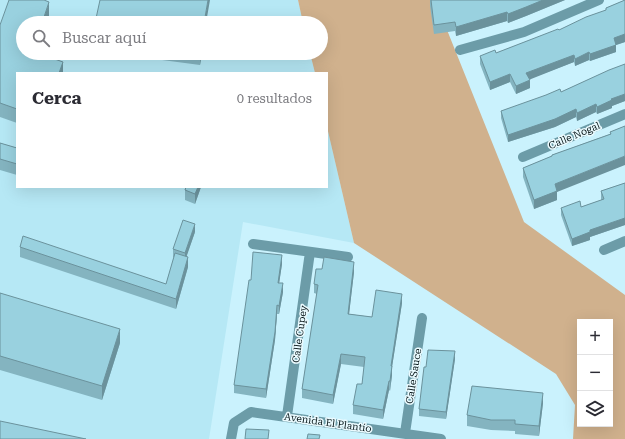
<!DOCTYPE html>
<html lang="es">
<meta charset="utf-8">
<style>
body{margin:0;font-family:"Roboto Serif",serif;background:#f7f7f7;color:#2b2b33}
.controls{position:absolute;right:12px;bottom:12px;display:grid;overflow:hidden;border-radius:0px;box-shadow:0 4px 16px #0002}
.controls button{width:36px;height:36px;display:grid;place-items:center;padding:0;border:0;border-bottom:1px solid #e1e1e2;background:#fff;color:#2b2b33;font:20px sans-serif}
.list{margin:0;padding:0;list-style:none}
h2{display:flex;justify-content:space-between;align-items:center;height:52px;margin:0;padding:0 16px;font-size:17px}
h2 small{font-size:13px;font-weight:400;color:#7c7c81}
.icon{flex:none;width:22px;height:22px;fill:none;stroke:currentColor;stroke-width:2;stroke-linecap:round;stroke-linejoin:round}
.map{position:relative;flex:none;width:625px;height:439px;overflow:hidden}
.search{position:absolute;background:#fff;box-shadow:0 4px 16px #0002;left:16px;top:16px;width:312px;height:44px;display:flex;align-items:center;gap:10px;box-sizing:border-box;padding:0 14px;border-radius:22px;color:#7c7c81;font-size:15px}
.panel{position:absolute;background:#fff;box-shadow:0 4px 16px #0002;left:16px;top:72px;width:312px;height:116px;border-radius:0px}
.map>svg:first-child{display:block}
</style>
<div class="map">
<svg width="625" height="439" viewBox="0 0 625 439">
<rect width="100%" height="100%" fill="#caf2fd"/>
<path fill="#b6e8f5" d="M 0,0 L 298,0 L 303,23 L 23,23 L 23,53 L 310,53 L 315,73 L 17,73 L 17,187 L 327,187 L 327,127 L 354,243 L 243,222 L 209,439 L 0,439 Z"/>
<path fill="#d0b18d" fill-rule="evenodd" d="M 298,0 L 435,0 L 524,222 L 625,295 L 625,439 L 573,439 L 575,405 L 556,374 L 354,243 L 327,127 L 327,73 L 315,73 L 310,53 L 321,53 L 321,23 L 303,23 ZM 580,322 L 610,322 L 610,424 L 580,424 Z"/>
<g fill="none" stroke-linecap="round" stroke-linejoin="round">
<path stroke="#6c9ca8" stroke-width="10" d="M 460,50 L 524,32 L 599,0
M 523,157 L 625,114
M 253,244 L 348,257
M 604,250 L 625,241
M 287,416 L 310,252
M 405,433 L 422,318
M 231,439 L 234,423 L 251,412 L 441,439"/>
</g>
<path fill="#84b4c0" d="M 430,0 L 565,0 L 526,16 L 508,23 L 507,21 L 456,36 L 455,31 L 434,34 L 430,6 Z
M 625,0 L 625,42 L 616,45 L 616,52 L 590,61 L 589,60 L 575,66 L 574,62 L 529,79 L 530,88 L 516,94 L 510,82 L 490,90 L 480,64 L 480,56 L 496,53 L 559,30 L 606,10 L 606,8 Z
M 49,16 L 47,23 L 23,23 L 23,53 L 63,73 L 17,73 L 17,123 L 0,117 L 0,25 Z
M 109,53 L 202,53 L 200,65 Z
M 625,64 L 625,101 L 612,106 L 612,108 L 597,114 L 596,112 L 577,121 L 576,117 L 555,127 L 508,142 L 501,118 L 501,111 L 561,92 Z
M 625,126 L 557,192 L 557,200 L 534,209 L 523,177 L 523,168 L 552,156 L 552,155 L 610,134 L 610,132 Z
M 0,143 L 17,148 L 17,175 L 0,170 Z
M 625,183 L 625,225 L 590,237 L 590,240 L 572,246 L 561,215 L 561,208 L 581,207 L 601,200 L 601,191 Z
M 186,187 L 201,187 L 195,204 L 185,200 L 185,190 Z
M 195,232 L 186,257 L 188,267 L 176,309 L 20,257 L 20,247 L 166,284 L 174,257 L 173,257 L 173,249 Z
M 282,264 L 279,283 L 283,292 L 279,314 L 277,314 L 275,340 L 266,398 L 234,393 L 234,385 L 251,280 Z
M 354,272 L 349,314 L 372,317 L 402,303 L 392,367 L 392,375 L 390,391 L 389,390 L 383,419 L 353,414 L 353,405 L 362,384 L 364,367 L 341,364 L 333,404 L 302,398 L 302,389 L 317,294 L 314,293 L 314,284 Z
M 0,293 L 120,343 L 102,400 L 0,370 Z
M 455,359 L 446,419 L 419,416 L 419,409 L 426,367 Z
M 543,403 L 539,436 L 515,434 L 515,431 L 491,430 L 467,426 L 467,415 Z"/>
<path fill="#6b929c" d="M 208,0 L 210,0 L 206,23 L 204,23 Z
M 543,0 L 565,0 L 526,16 L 508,23 L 508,14 Z
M 49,2 L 49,16 L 47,23 L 42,23 Z
M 507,12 L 507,21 L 456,36 L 456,27 Z
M 625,34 L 625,42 L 616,45 L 616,52 L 590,61 L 590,54 L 614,38 Z
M 589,52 L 589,60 L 575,66 L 575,59 Z
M 200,53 L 202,53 L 200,65 Z
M 574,55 L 574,62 L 526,81 L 526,73 Z
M 63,62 L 63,73 L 59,73 Z
M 510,74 L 510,82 L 490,90 L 490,82 Z
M 530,80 L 530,88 L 516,94 L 516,86 Z
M 625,94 L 625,101 L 612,106 L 612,108 L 597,114 L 597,107 L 611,99 Z
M 596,104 L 596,112 L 577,121 L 577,113 Z
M 576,109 L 576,117 L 555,127 L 508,142 L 508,135 Z
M 625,156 L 625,165 L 557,192 L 557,200 L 534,209 L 534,200 L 555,184 Z
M 198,187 L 201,187 L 195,204 L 195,194 Z
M 625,218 L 625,225 L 590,237 L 590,240 L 572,246 L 572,239 L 590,230 Z
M 195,224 L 195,232 L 185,261 L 185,253 Z
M 282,255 L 282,264 L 278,291 L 278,283 Z
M 188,257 L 188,267 L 176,309 L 176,299 Z
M 354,262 L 354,272 L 348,323 L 348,314 Z
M 283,283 L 283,292 L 279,314 L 279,306 Z
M 402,294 L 402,303 L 392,367 L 392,375 L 390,391 L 391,366 Z
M 277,305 L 277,314 L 275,340 L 266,398 L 266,389 Z
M 120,329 L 120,343 L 102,400 L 102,386 Z
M 455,351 L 455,359 L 446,419 L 446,412 Z
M 341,354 L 341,364 L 333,404 L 333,395 Z
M 389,381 L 389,390 L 383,419 L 383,410 Z
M 543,393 L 543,403 L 539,436 L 539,426 Z"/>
<path fill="#99d1df" stroke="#6b929c" d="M 9,0 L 44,0 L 49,2 L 42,23 L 23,23 L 23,53 L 38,53 L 63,62 L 59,73 L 17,73 L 17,109 L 0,103 L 0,25 Z
M 100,0 L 208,0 L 204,23 L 95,23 Z
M 431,0 L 543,0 L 526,7 L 508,14 L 507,12 L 456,27 L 455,22 L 434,25 Z
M 625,0 L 625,34 L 614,38 L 616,45 L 590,54 L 589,52 L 575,59 L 574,55 L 526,73 L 530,80 L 516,86 L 510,74 L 490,82 L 480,56 L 495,50 L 496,53 L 558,29 L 559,30 L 586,17 L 606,10 L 606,8 Z
M 625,64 L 625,94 L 611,99 L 612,100 L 597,107 L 596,104 L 577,113 L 576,109 L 555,119 L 508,135 L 501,111 L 546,95 L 560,89 L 561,92 L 609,70 Z
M 625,126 L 625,156 L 555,184 L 557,191 L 534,200 L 523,168 L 552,156 L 552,155 L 611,134 L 610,132 Z
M 0,143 L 17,148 L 17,164 L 0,159 Z
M 625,183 L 625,218 L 590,230 L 590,232 L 572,239 L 561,208 L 580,201 L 581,207 L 604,199 L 601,191 Z
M 186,187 L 198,187 L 195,194 L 185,190 Z
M 183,220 L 195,224 L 185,253 L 173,249 Z
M 23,236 L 166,284 L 175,253 L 188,257 L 176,299 L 20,247 Z
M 253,252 L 282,255 L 278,283 L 283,283 L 279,306 L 277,305 L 275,332 L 266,389 L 234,385 L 249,280 L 251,280 Z
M 324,257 L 354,262 L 348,314 L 372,317 L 376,290 L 402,294 L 391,366 L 392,366 L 390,381 L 389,381 L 383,410 L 353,405 L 357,384 L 362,384 L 365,357 L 341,354 L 333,395 L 302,389 L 318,285 L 314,284 L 316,269 L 322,269 Z
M 0,293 L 120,329 L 102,386 L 0,356 Z
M 428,350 L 455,351 L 446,412 L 419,409 L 424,367 L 426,367 Z
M 472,386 L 543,393 L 539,426 L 515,424 L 515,420 L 491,420 L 467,415 Z
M 0,421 L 86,439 L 0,439 Z
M 246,429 L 269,430 L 268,439 L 245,439 Z
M 308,434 L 320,435 L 319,439 L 307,439 Z"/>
<g text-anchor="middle" stroke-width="3" stroke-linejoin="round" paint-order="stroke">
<g font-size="10" fill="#071619" stroke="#ebfbff">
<text transform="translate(574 135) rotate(-23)" y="4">Calle Nogal</text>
<text transform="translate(299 334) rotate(-82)" y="4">Calle Cupey</text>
<text transform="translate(413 376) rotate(-81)" y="4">Calle Sauce</text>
<text transform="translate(328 422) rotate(8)" y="4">Avenida El Plantío</text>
</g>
</g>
</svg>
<div class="controls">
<button>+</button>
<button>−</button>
<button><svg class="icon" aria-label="layers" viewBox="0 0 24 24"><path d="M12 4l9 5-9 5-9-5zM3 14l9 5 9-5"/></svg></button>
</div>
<div class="search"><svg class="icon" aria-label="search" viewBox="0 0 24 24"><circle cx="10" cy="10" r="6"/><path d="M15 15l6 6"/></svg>Buscar aquí</div>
<section class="panel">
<h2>Cerca<small>0 resultados</small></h2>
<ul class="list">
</ul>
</section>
</div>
